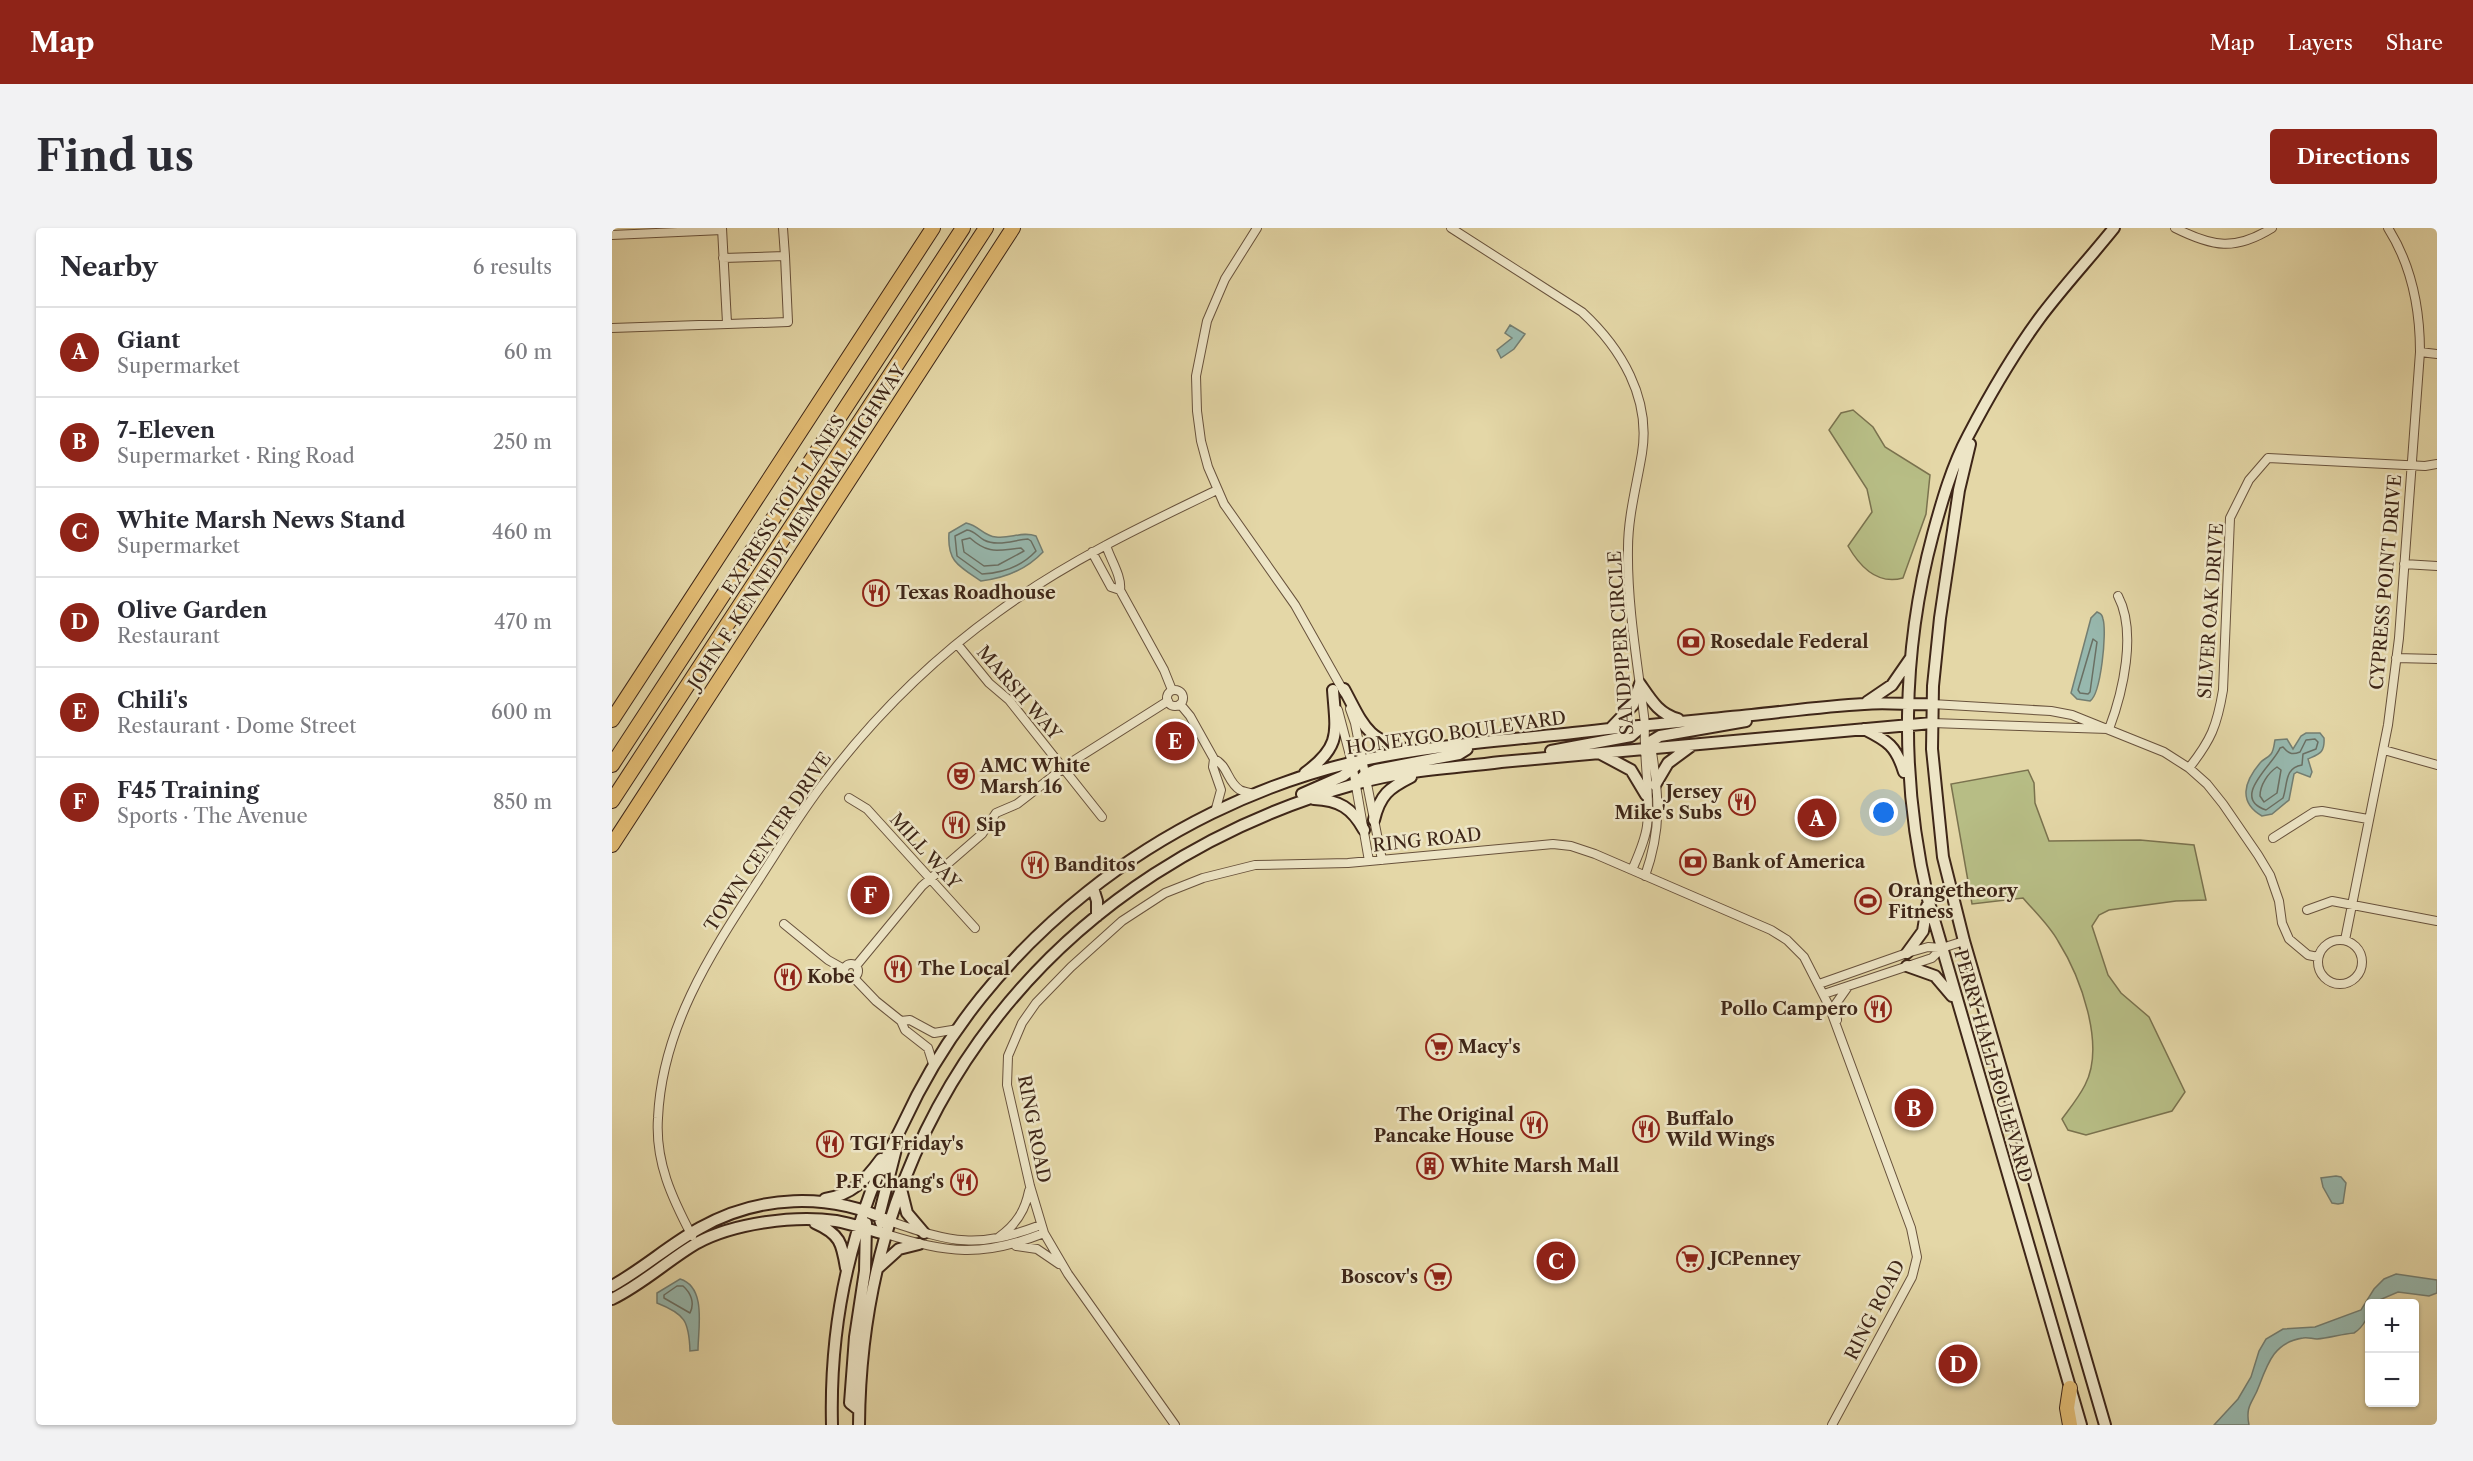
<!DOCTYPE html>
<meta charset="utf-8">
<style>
body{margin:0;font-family:"Libre Caslon Text",serif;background:#f2f2f3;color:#2b2b33}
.controls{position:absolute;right:18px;bottom:18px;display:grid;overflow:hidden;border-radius:6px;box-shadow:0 2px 4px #0004}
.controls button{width:54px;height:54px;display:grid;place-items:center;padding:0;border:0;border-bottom:2px solid #e1e1e2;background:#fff;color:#2b2b33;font:30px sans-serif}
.you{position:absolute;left:1272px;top:585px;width:21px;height:21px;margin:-15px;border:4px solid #fff;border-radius:50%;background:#1a73e8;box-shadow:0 0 0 9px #1a73e833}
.badge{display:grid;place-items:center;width:39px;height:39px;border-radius:50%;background:#8f2418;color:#fff;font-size:20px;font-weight:700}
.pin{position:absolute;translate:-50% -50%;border:3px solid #fff;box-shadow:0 2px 6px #0006}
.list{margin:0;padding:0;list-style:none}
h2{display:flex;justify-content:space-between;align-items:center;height:78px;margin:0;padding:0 24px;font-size:26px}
h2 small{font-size:20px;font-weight:400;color:#7c7c81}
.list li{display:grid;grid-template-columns:39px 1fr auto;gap:18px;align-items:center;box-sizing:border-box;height:90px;padding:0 24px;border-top:2px solid #e1e1e2}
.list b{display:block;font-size:22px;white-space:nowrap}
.list p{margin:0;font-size:20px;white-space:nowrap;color:#7c7c81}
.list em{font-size:20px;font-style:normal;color:#7c7c81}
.map{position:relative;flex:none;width:1825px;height:1197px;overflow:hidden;border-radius:6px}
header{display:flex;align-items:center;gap:36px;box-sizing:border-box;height:84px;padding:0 30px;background:#8f2418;color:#fff}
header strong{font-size:28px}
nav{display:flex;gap:33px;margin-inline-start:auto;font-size:21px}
.intro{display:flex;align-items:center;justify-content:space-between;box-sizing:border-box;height:144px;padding:0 36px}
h1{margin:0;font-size:42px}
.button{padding:15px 27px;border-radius:6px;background:#8f2418;color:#fff;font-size:21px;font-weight:700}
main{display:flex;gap:36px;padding:0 36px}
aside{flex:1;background:#fff;border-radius:6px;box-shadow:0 2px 4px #0004}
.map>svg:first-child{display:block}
</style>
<header>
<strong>Map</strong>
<nav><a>Map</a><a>Layers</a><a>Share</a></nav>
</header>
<div class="intro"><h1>Find us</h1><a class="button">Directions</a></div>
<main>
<aside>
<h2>Nearby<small>6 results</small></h2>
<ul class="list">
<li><span class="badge">A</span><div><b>Giant</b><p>Supermarket</p></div><em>60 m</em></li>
<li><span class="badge">B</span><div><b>7-Eleven</b><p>Supermarket · Ring Road</p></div><em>250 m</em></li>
<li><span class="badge">C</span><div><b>White Marsh News Stand</b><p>Supermarket</p></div><em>460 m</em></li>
<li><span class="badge">D</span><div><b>Olive Garden</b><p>Restaurant</p></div><em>470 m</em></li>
<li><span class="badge">E</span><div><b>Chili's</b><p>Restaurant · Dome Street</p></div><em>600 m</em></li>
<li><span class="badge">F</span><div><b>F45 Training</b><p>Sports · The Avenue</p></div><em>850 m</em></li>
</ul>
</aside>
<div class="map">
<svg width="1825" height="1197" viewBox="0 0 1825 1197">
<rect width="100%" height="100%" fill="#e4d7a7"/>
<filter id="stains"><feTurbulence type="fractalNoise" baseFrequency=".00333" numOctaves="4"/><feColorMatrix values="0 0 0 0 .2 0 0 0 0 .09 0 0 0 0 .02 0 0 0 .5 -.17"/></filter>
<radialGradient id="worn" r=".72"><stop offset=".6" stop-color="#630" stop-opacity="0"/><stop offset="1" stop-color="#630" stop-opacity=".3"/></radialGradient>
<path fill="#b7bd85" stroke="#7a724e" stroke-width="1.5" d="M 1241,182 L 1261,199 L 1273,219 L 1318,247 L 1314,286 L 1291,350 C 1266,357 1248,339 1236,318 L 1260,284 L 1255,261 L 1217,202 L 1229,185 Z
M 1416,542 L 1422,555 L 1423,575 L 1437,613 L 1528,612 L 1582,617 L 1594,672 L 1564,673 L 1497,682 L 1487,687 L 1480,698 L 1496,747 L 1509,765 L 1537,789 L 1573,864 L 1560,883 L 1474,907 L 1456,902 L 1450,891 C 1458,880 1467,869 1473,857 C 1494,817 1468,748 1446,713 C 1437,697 1423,684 1411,670 L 1360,676 L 1339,556 Z"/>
<path fill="#97b8ae" stroke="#737e72" stroke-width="1.5" d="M 898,97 L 913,106 L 902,121 L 889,130 L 885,122 L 900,110 L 893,105 Z
M 354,295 C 368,298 371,308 384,309 C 398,311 410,303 424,308 L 431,324 C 414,342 394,350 369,353 C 346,338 335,333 337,305 Z
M 1485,384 C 1489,386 1490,386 1491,391 C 1495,404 1489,466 1478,473 L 1465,471 L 1459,465 L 1479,390 Z
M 1694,505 L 1708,505 L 1712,510 C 1713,525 1707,526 1696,531 L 1700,544 L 1698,549 L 1685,544 L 1682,546 L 1677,572 L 1660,586 L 1650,588 C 1626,574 1632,554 1648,535 C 1651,531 1656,530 1659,526 C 1662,522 1662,516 1663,512 L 1675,511 L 1681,521 L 1689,508 Z
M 1724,948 L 1729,949 L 1734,955 L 1731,975 L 1726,976 L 1720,975 L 1711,959 L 1709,950 Z
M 1784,1046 L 1825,1052 L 1825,1065 L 1817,1068 L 1786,1064 L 1758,1076 C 1758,1086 1752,1099 1742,1105 C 1730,1106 1717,1110 1705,1111 C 1700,1111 1696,1109 1691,1110 C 1663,1114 1656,1134 1647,1158 C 1641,1175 1633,1177 1637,1197 L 1602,1197 L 1626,1171 L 1639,1149 L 1647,1123 L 1654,1111 L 1671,1101 L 1703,1099 L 1749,1082 L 1762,1061 L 1772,1051 Z
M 68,1051 C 95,1059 86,1101 86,1122 L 78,1123 C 77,1093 73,1086 45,1075 L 45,1065 Z"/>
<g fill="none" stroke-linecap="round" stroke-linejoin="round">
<path stroke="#6a6f63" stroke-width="1.5" d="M 355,302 C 363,303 365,308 372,312 C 385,319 402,312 416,311 L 419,313 L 424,323 C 410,338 390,345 370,346 L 345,328 L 343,308 Z
M 358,310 C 377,327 386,322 409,320 L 412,323 L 386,337 L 372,338 L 352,324 L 350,312 Z
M 1481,411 L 1485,414 L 1478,464 L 1476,466 L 1468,465 L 1466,462 Z
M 1703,511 L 1706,514 L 1704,521 L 1691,526 L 1690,537 C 1672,540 1676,556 1671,570 L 1654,582 C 1617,570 1663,535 1668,520 L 1671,519 C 1677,526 1680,527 1688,524 L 1694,512 Z
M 1665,539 L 1669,542 L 1665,565 L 1652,574 L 1648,568 C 1648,557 1656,545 1665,539 Z
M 65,1058 L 71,1058 C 79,1065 83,1075 78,1085 L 52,1070 L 52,1067 Z"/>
<defs>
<path id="street" d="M 110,0 L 115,95
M 171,0 L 173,28
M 645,0 L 613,51 L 595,93 L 584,148 L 585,183 L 589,213 L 596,239 L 612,276 L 683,377 L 732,464
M 839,0 L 970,84 C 1009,120 1039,170 1030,225 C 1025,256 1016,288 1016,320 C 1015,378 1026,438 1033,496 C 1031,530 1039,565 1035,598 C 1033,613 1026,628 1020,642
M 1563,0 C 1601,19 1623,23 1660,0
M 0,7 L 110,2
M 0,100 L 176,94 L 173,28 L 111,30
M 1808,124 L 1825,126
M 480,324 L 499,359 L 508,362 C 510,348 498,331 494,317
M 1792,336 L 1825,338
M 508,362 L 552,442 L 560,462
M 346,417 L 377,455 L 397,472 L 490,589
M 1784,430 L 1825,431
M555 470a8 8 0 1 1 16 0a8 8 0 1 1-16 0Z
M 568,476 L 578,488 L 602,531 L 601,539 L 609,562 L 603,584
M 1320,476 L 1439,483 L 1460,487 L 1552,524 L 1577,540 L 1595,556 L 1611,576 L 1646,627 L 1658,647 L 1667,673 L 1670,695 L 1677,711 L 1696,727 L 1706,729
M 738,481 L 743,495 L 770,632
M 726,482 L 740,535 L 757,633
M 1320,495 L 1496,501
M 1497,501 C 1511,464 1525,404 1506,368
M 1772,522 L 1825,537
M 602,531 C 616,537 615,554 628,562 C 632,564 639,565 643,566
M 1577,540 C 1599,512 1605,498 1611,462 L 1618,290 L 1637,252 L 1656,230 L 1813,238 L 1825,236
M 237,570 L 255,581 L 363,700
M 1661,610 L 1702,584 L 1710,583 L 1756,591
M 1033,648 C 1050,600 1047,567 1039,518
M 1695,682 L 1720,673 L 1825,693
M 172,696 L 216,732 L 232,741
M1706 734a22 22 0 1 1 44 0a22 22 0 1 1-44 0Z
M 1733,712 L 1776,497 L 1787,410 L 1808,124 C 1808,79 1800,38 1776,0
M232 743a7 7 0 1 1 14 0a7 7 0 1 1-14 0Z
M 244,738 L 310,658 L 370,606 L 384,585 L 405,576 L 458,535 L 556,473
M 242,750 L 264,773 L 289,793 L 293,802 L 316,820 L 321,836
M 1207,756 L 1295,725 L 1316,719 L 1330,720 L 1352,713
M 1212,766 L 1320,730 L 1330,720
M 1225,792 L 1223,777 L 1235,760
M 289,793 L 298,792 L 322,805 L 346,801
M 277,993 C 341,1015 365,1021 429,997
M 274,1006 C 336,1025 369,1030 432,1005
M 80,1008 C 60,970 43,934 46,890 C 50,801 97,728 144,656 C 167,621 188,585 214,552 C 262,489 322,430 386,384 C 454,334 530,298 605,262
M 387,1009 C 404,997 413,983 417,963
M 404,1018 L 425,1021 L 447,1036
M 563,1197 L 456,1046 L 432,1005 L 418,958 L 395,857 L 396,828 L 410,795 L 424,775 L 459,739 L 510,693 L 553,665 L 591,650 L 643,637 L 736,635 L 941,616 L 959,618 L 983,626 L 1159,702 L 1175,712 L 1192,729 L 1217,778 L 1299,1000 L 1305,1029 L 1300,1049 L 1220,1197"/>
<path id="secondary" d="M 1358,216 L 1347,262 L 1328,390 L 1321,458 L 1320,521 L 1331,629 L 1352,713 L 1493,1197
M 1028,456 C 1039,472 1047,486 1066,491
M 732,461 C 752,498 754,512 798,522
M 1255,474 L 1280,457 L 1298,431
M 999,500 L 1021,477 L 1028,456
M 1252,501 C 1276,513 1284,518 1292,544
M 1031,522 L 1038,514 L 1048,508 L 1134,493
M 939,523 L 1019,508 L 1033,496
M 989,526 L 1019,542 L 1034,567
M 693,545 C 730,518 724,504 721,462
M 745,554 L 754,546 L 764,542 L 847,526 L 855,521
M 1043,557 L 1056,535 L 1079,518
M 690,566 L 731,548 L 749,534
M 702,571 C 727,572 740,580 752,602
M 762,592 C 768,567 777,560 799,549
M 481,660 L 485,673 L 485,688
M 1295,725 L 1311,703 L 1315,678
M 1295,738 L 1323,748 L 1340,768
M 289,961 L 295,985 L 312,1005
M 213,971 C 239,967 253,953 269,931
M 203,995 C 228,1006 230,1015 234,1040
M 269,995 L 267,988 L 285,917
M 266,1040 L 287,1021 L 307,1016
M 0,1058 C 31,1041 57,1017 88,1000 C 146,967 217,964 277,993
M 0,1071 C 31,1056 56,1032 85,1015 C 122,995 183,987 224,993 C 241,996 257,1002 274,1006
M 247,1182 L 238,1175 L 243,1109 L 253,1043 L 254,995
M 220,1197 C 218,1119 230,1042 257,969 C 266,943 280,919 292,894 C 374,715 548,581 738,535 C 811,518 887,513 961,505 C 1021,498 1081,493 1140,487 C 1178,483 1215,478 1252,476 C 1275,474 1297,477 1320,476
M 247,1197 C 249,883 446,638 747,555 C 793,542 842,540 889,534 L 1320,495
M 1469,1197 L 1316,671 C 1288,551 1289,425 1321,306 C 1330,273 1340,238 1356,208 C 1377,168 1400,128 1427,91 C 1450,60 1478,30 1502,0"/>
<path id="highway" d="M 0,492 L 321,0
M 0,537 L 351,0
M 0,573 L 374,0
M 0,617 L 401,0
M 1458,1160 L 1455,1180 L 1458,1197"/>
</defs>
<use href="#street" stroke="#68523c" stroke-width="10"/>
<use href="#secondary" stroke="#3e2618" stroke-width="14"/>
<use href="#highway" stroke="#3e2618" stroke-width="16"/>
<use href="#street" stroke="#ede5c6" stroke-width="8"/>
<use href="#secondary" stroke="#ede5c6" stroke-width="10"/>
<use href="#highway" stroke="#e2bc74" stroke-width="14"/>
</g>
<defs>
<symbol id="restaurant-ring" viewBox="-11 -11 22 22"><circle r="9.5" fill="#ede5c6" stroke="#8f2418" stroke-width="1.5"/><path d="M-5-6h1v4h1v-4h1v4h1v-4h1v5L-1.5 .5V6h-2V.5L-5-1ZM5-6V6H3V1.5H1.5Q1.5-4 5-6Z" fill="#8f2418"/></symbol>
<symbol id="bank-ring" viewBox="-11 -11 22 22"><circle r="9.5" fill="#ede5c6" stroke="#8f2418" stroke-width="1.5"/><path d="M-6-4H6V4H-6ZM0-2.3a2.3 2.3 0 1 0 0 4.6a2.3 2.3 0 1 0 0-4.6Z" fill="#8f2418"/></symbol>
<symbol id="theatre-ring" viewBox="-11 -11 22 22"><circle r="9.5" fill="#ede5c6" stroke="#8f2418" stroke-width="1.5"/><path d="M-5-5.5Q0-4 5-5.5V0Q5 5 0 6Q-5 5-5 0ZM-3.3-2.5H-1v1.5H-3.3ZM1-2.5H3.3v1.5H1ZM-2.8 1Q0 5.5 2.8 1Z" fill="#8f2418"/></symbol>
<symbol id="stadium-ring" viewBox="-11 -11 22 22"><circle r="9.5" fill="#ede5c6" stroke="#8f2418" stroke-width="1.5"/><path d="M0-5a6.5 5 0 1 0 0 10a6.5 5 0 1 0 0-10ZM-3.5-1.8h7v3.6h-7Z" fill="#8f2418"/></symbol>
<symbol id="supermarket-ring" viewBox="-11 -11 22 22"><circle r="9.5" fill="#ede5c6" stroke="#8f2418" stroke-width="1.5"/><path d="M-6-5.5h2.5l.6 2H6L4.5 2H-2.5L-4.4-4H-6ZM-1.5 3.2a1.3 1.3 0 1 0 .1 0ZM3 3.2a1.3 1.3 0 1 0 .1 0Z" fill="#8f2418"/></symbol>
<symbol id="building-ring" viewBox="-11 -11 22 22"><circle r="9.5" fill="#ede5c6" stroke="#8f2418" stroke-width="1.5"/><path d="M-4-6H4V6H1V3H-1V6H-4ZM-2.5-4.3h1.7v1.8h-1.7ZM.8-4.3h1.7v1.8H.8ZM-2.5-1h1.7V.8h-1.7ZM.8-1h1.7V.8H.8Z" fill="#8f2418"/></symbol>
</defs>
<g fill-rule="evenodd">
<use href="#restaurant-ring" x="249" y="350" width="30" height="30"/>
<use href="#bank-ring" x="1064" y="399" width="30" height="30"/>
<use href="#theatre-ring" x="334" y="533" width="30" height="30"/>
<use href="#restaurant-ring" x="1115" y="559" width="30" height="30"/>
<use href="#restaurant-ring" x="329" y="582" width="30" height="30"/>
<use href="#bank-ring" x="1066" y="619" width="30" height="30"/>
<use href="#restaurant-ring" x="408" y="622" width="30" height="30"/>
<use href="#stadium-ring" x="1241" y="658" width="30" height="30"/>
<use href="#restaurant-ring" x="271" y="726" width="30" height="30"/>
<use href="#restaurant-ring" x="161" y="734" width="30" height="30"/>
<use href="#restaurant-ring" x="1251" y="766" width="30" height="30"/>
<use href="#supermarket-ring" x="812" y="804" width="30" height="30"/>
<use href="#restaurant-ring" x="907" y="882" width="30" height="30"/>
<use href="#restaurant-ring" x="1019" y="886" width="30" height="30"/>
<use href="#restaurant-ring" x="203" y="901" width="30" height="30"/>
<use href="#building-ring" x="803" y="923" width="30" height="30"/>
<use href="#restaurant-ring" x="337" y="939" width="30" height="30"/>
<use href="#supermarket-ring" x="1063" y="1016" width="30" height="30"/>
<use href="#supermarket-ring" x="811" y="1034" width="30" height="30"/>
</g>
<g text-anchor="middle" stroke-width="5" stroke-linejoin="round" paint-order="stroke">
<g font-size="18" fill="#3e2618" stroke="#ede5c6">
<text transform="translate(172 277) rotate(-57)" y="6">EXPRESS TOLL LANES</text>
<text transform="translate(185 299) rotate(-57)" y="6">JOHN F. KENNEDY MEMORIAL HIGHWAY</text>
<text transform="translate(1774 354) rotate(-85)" y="6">CYPRESS POINT DRIVE</text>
<text transform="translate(1599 383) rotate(-86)" y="6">SILVER OAK DRIVE</text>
<text transform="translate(1009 415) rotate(-94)" y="6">SANDPIPER CIRCLE</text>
<text transform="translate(407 465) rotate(49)" y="6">MARSH WAY</text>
<text transform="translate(844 505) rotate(-8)" y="6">HONEYGO BOULEVARD</text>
<text transform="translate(815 612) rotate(-6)" y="6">RING ROAD</text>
<text transform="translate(156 614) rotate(-56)" y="6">TOWN CENTER DRIVE</text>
<text transform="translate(313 623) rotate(48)" y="6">MILL WAY</text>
<text transform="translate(1381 838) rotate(74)" y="6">PERRY HALL BOULEVARD</text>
<text transform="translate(422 901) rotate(79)" y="6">RING ROAD</text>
<text transform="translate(1263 1082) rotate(-63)" y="6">RING ROAD</text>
</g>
<g font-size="18" font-weight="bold" fill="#3e2618" stroke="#ede5c6" text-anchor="start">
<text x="284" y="371">Texas Roadhouse</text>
<text x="1098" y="420">Rosedale Federal</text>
<text x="368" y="544">AMC White<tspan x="368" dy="21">Marsh 16</tspan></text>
<text x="1110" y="570" text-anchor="end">Jersey<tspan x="1110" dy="21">Mike's Subs</tspan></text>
<text x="364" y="603">Sip</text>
<text x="1100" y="640">Bank of America</text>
<text x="442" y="643">Banditos</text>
<text x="1276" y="669">Orangetheory<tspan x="1276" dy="21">Fitness</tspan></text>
<text x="306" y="747">The Local</text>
<text x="195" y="755">Kobe</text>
<text x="1246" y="787" text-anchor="end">Pollo Campero</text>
<text x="846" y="825">Macy's</text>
<text x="902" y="893" text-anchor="end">The Original<tspan x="902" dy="21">Pancake House</tspan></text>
<text x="1054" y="897">Buffalo<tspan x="1054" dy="21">Wild Wings</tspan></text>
<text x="238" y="922">TGI Friday's</text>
<text x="838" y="944">White Marsh Mall</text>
<text x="332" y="960" text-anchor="end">P.F. Chang's</text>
<text x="1098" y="1037">JCPenney</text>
<text x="806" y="1055" text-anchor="end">Boscov's</text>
</g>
</g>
<rect width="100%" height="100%" filter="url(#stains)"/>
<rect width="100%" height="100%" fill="url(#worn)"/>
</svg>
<div class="controls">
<button>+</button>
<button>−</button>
</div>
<div class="you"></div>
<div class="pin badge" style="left:1205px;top:590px">A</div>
<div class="pin badge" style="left:1302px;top:880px">B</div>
<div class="pin badge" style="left:944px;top:1033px">C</div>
<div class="pin badge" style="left:1346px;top:1136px">D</div>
<div class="pin badge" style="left:563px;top:513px">E</div>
<div class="pin badge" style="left:258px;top:667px">F</div>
</div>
</main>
